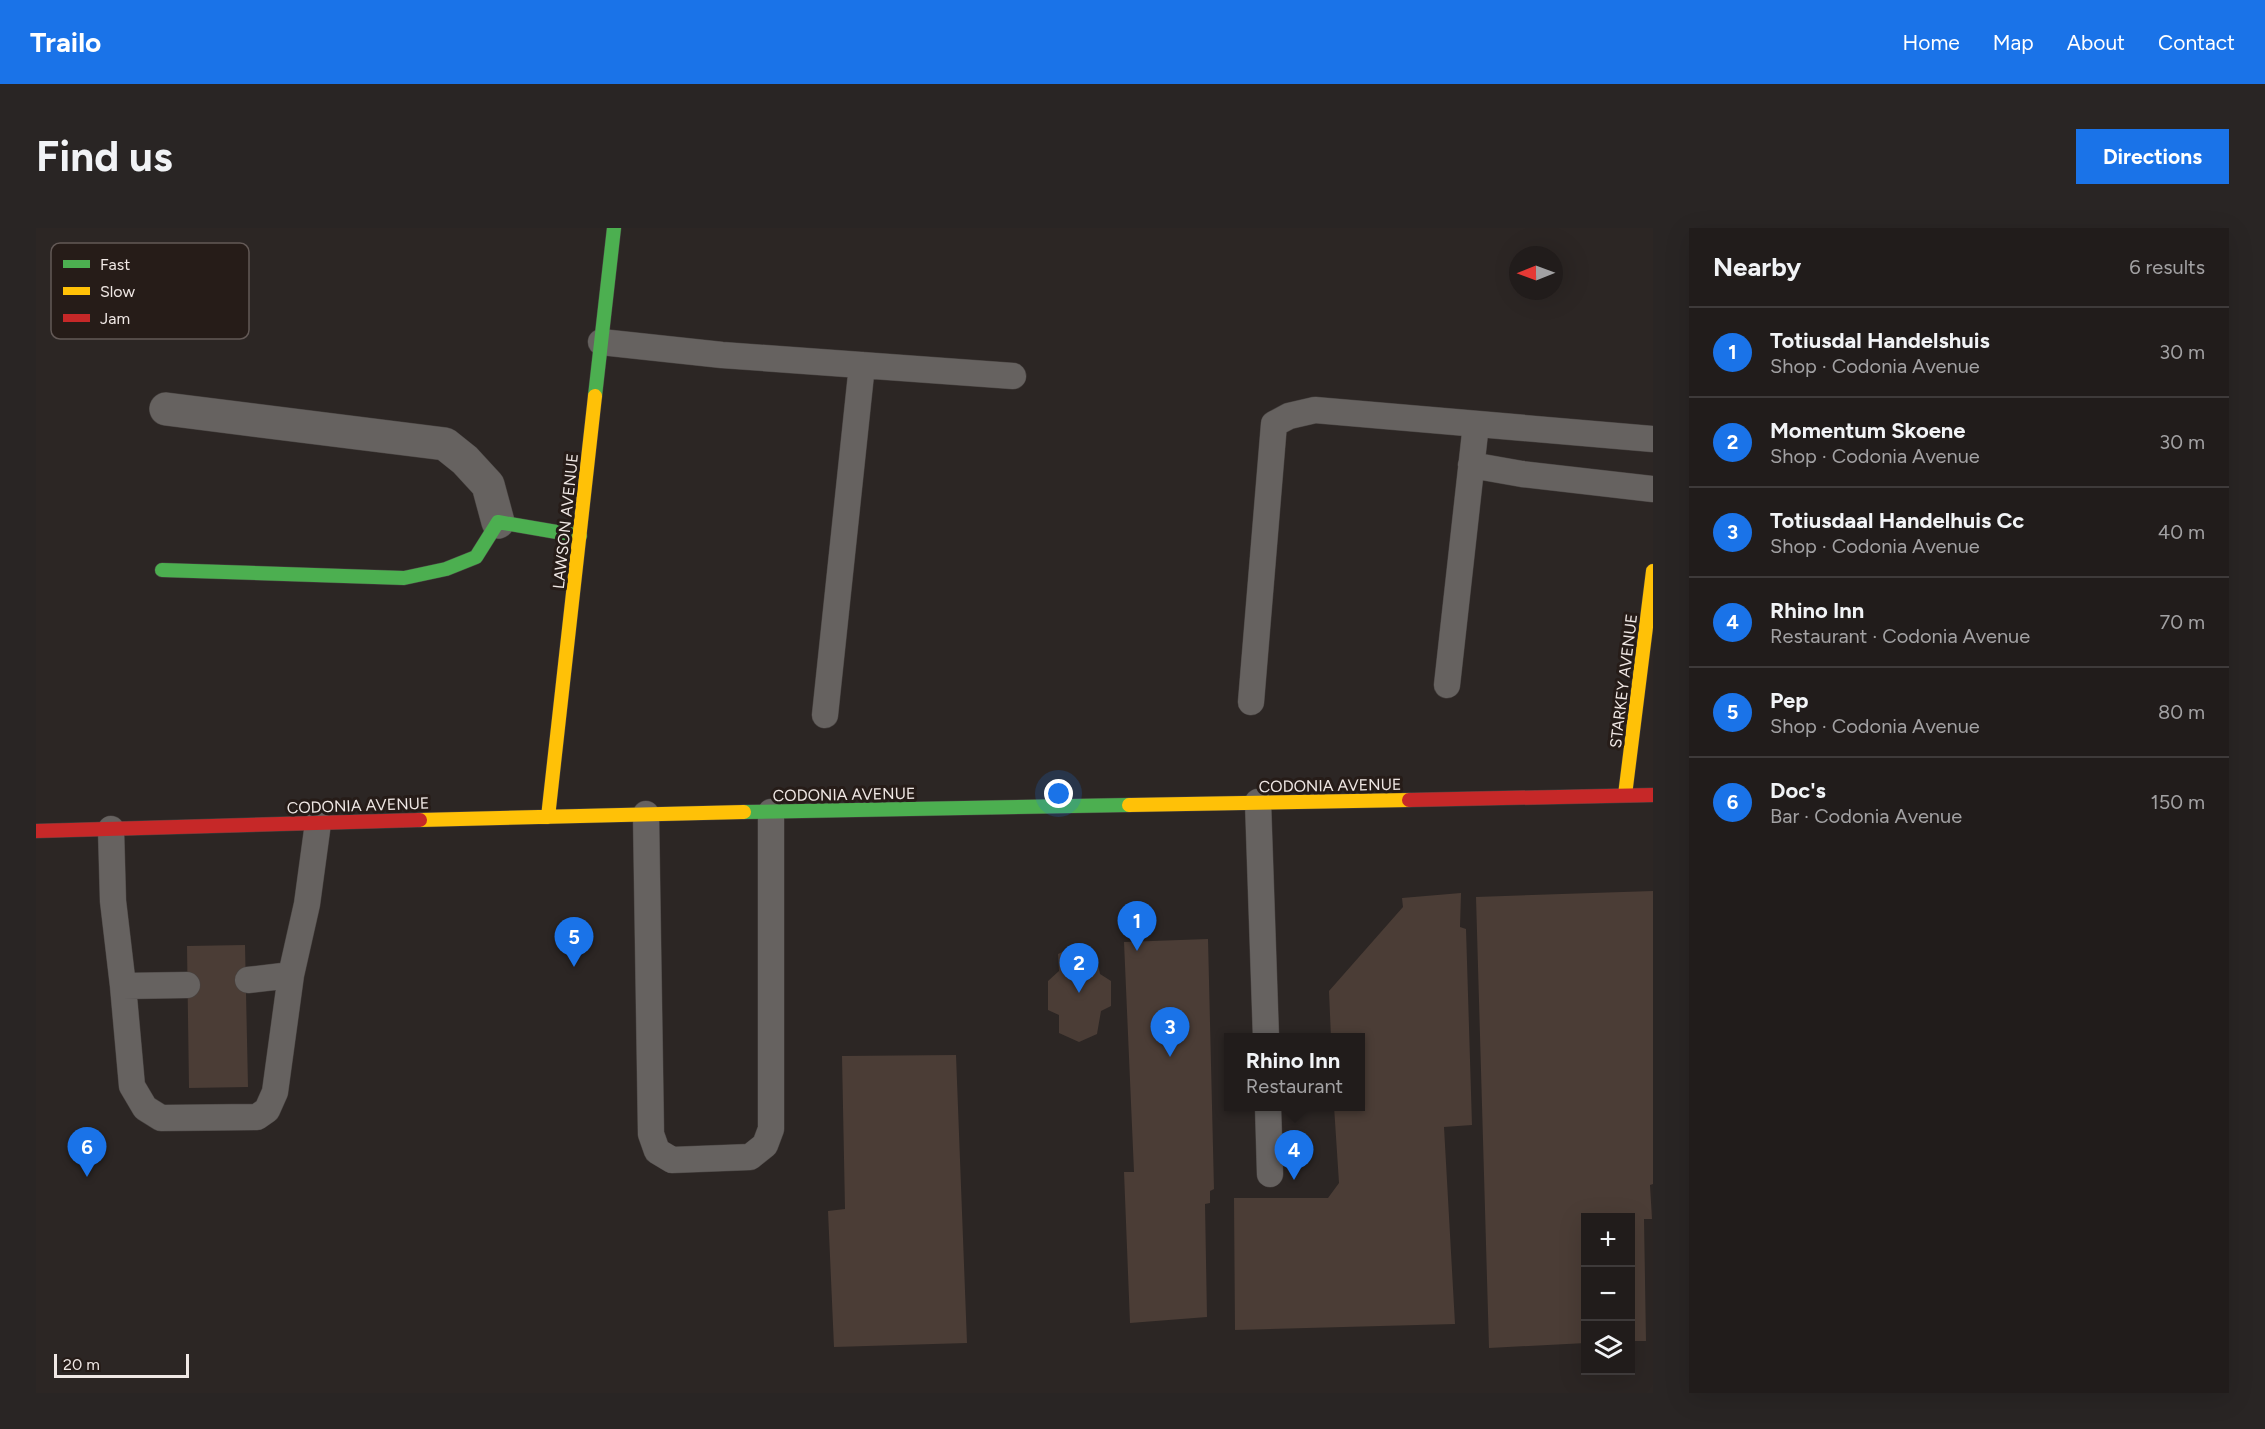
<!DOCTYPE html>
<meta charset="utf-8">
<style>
body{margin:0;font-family:Figtree,sans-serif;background:#292524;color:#f1f3f6}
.controls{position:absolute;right:18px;bottom:18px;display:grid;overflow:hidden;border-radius:0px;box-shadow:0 6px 24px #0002}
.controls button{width:54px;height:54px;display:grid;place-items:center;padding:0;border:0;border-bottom:2px solid #3e3a3a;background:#211c1b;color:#f1f3f6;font:30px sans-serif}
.compass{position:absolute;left:1473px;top:18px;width:54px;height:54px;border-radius:50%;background:#211c1b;box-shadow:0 6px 24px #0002;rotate:269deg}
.scale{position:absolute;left:18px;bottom:15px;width:135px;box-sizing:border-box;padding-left:6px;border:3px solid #f0e8e5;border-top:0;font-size:16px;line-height:21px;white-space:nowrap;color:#f0e8e5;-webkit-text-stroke:4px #261c18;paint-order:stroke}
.you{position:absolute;left:1023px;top:566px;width:21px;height:21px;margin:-15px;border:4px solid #fff;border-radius:50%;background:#1a73e8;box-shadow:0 0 0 9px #1a73e833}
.badge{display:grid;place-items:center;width:39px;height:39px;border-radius:50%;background:#1a73e8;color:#fff;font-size:20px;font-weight:700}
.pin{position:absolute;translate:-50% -50px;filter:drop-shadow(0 2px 3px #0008)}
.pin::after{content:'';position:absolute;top:32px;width:21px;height:18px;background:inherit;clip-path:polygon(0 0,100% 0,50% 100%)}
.popup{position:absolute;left:1188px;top:805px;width:141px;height:78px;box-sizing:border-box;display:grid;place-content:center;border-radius:0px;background:#211c1b;filter:drop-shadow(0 2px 4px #0005);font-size:20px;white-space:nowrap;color:#a2a1a3}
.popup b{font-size:22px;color:#f1f3f6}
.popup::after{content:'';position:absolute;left:50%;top:100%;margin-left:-12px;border:12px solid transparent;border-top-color:#211c1b}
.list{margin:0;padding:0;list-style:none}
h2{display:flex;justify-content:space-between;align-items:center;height:78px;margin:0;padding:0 24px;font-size:26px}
h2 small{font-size:20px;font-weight:400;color:#a2a1a3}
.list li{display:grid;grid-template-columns:39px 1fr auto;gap:18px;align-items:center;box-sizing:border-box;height:90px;padding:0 24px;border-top:2px solid #3e3a3a}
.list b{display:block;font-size:22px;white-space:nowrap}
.list p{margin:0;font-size:20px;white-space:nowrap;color:#a2a1a3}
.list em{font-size:20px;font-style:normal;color:#a2a1a3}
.icon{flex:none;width:33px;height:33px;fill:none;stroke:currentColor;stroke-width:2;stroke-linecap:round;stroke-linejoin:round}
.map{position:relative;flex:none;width:1617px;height:1165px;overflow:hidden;border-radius:0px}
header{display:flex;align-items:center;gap:36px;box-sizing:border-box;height:84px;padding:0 30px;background:#1a73e8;color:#fff}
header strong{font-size:28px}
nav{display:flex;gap:33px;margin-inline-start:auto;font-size:21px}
.intro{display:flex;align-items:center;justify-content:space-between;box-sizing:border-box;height:144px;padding:0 36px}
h1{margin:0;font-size:42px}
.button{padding:15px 27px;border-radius:0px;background:#1a73e8;color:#fff;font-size:21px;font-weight:700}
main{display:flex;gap:36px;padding:0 36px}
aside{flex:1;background:#211c1b;border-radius:0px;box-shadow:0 6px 24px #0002}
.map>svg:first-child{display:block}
</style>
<header>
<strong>Trailo</strong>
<nav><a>Home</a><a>Map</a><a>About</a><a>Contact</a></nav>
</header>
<div class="intro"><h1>Find us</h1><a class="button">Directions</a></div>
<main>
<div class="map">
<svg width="1617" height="1165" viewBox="0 0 1617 1165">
<rect width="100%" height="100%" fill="#2c2624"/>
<path fill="#4b3d36" d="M 1617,663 L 1617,956 L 1614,957 L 1616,991 L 1608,991 L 1610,1113 L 1594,1113 L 1594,990 L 1550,990 L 1550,1115 L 1453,1120 L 1440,669 Z
M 1425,665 L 1424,699 L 1430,701 L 1436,897 L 1408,899 L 1419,1096 L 1199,1102 L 1198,970 L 1292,970 L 1303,955 L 1298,878 L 1324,878 L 1324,810 L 1295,810 L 1293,763 L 1367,679 L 1366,670 Z
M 1172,711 L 1178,961 L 1174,963 L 1174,975 L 1169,976 L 1171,1089 L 1094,1095 L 1088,944 L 1098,944 L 1088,714 Z
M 1044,716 L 1060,727 L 1064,746 L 1075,753 L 1075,778 L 1065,783 L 1061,806 L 1043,814 L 1023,805 L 1023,787 L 1012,782 L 1012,753 L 1023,743 L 1022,726 Z
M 209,717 L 212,859 L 153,860 L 151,718 Z
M 920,827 L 931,1115 L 798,1119 L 792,983 L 809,981 L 806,828 Z"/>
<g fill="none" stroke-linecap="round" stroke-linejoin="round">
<defs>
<path id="lane" d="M 565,114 L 686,127 L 977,148
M 1435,237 L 1486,246 L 1617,261
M 1411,457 L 1440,196
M 1215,474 L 1238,196 L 1253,188 L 1279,182 L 1617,211
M 789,487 L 826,137
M 1222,574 L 1230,810
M 610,586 L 615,906 L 621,923 L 636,932 L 714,929 L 729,917 L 735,901 L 735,584
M 75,601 L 77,673 L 87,758 L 151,757
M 212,752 L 255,747 L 271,676 L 282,595
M 87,758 L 96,858 L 109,880 L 125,890 L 221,889 L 231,882 L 239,864 L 255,747
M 1232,878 L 1234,946"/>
<path id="street" d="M 130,181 L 409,216 L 429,232 L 452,257 L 462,294"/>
<path id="fast" d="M 559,168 L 578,0
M 126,342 L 368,350 L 410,341 L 440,329 L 462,294 L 544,308
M 708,584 L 1093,577"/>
<path id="slow" d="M 1589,567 L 1617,343
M 1093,577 L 1373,572
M 512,589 L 559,168
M 384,592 L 708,584"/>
<path id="jam" d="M 1373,572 L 1617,567
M 0,603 L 384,592"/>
</defs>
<use href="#lane" stroke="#484341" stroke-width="27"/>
<use href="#street" stroke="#484341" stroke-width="34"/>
<use href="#fast" stroke="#484341" stroke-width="15"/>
<use href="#slow" stroke="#484341" stroke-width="15"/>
<use href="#jam" stroke="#484341" stroke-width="15"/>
<use href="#lane" stroke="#666260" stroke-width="26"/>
<use href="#street" stroke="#666260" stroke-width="33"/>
<use href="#fast" stroke="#4caf50" stroke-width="14"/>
<use href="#slow" stroke="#ffc107" stroke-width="14"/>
<use href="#jam" stroke="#c62828" stroke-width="14"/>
</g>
<g text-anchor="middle" stroke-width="6" stroke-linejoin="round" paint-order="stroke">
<g font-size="16" fill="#f0e8e5" stroke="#261c18">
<text transform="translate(529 293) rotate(-84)" y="6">LAWSON AVENUE</text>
<text transform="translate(1587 453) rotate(-83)" y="6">STARKEY AVENUE</text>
<text transform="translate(1294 557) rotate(-1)" y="6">CODONIA AVENUE</text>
<text transform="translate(808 566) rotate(-1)" y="6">CODONIA AVENUE</text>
<text transform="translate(322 577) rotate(-2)" y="6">CODONIA AVENUE</text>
</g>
</g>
<rect x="15" y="15" width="198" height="96" rx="9" fill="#261c18" stroke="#635956" stroke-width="1.5"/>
<rect x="27" y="32" width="27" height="8" fill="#4caf50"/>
<rect x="27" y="59" width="27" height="8" fill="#ffc107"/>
<rect x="27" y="86" width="27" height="8" fill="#c62828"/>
<g font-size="16" fill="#f0e8e5">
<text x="64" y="42">Fast</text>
<text x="64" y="69">Slow</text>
<text x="64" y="96">Jam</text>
</g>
</svg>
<div class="controls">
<button>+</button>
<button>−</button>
<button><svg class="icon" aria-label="layers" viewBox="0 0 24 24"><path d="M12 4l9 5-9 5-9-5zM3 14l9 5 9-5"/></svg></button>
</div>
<svg class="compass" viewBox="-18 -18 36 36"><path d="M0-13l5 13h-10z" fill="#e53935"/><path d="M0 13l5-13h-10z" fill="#a2a1a3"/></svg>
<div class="scale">20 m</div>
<div class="you"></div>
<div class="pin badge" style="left:1101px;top:723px">1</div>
<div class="pin badge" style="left:1043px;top:765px">2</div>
<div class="pin badge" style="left:1134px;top:829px">3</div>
<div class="pin badge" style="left:1258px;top:952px">4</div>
<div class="popup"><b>Rhino Inn</b>Restaurant</div>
<div class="pin badge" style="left:538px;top:739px">5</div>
<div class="pin badge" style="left:51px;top:949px">6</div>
</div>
<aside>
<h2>Nearby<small>6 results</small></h2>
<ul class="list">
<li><span class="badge">1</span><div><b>Totiusdal Handelshuis</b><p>Shop · Codonia Avenue</p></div><em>30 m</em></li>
<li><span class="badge">2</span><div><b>Momentum Skoene</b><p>Shop · Codonia Avenue</p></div><em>30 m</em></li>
<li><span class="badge">3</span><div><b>Totiusdaal Handelhuis Cc</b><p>Shop · Codonia Avenue</p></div><em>40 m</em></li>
<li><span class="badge">4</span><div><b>Rhino Inn</b><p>Restaurant · Codonia Avenue</p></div><em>70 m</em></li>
<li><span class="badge">5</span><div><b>Pep</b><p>Shop · Codonia Avenue</p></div><em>80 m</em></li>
<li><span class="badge">6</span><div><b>Doc's</b><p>Bar · Codonia Avenue</p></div><em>150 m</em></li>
</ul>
</aside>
</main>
